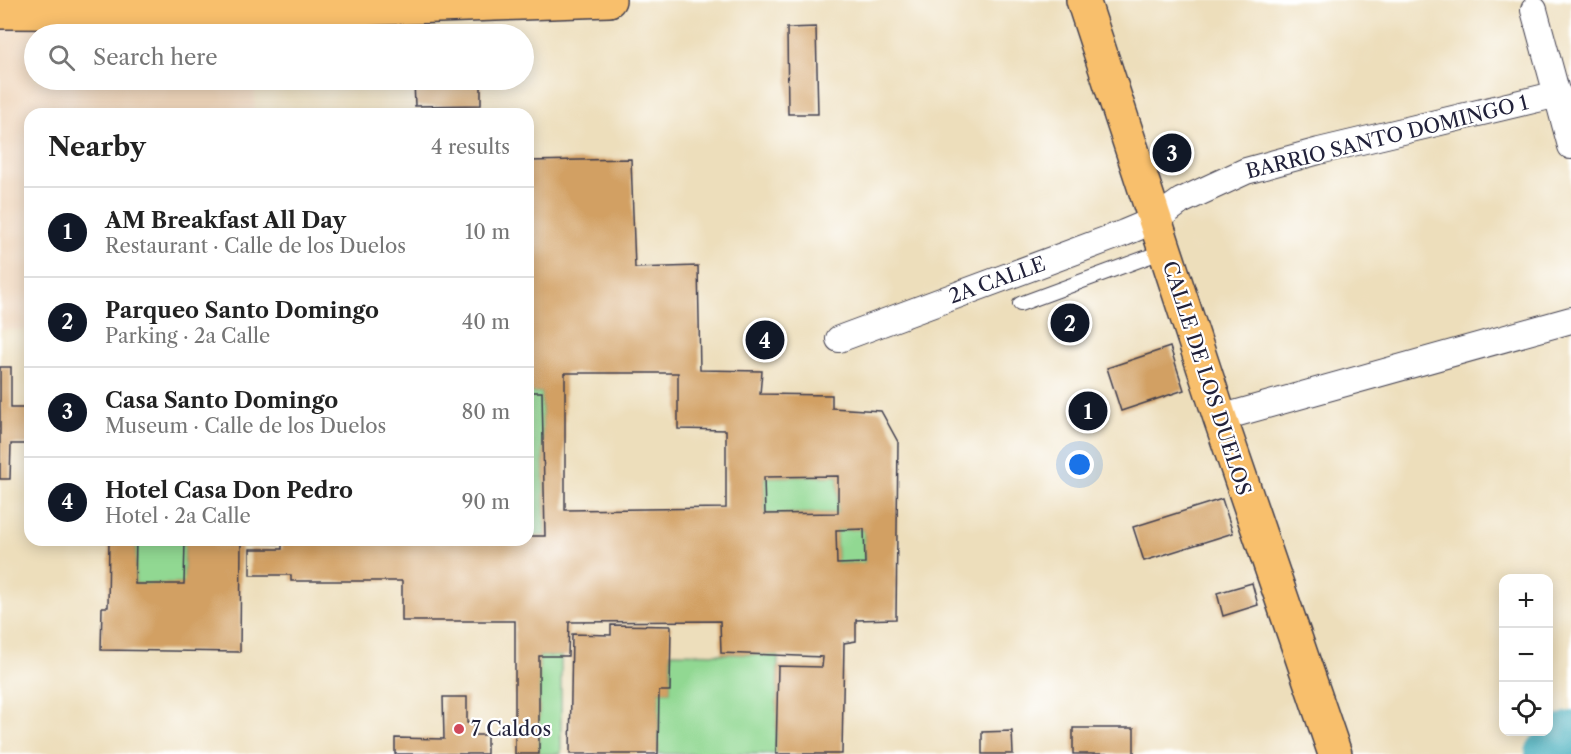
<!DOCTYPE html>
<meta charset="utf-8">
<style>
body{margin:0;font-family:"Libre Caslon Text",serif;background:#f2f2f2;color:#222}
.controls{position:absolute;right:18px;bottom:18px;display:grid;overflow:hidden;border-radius:12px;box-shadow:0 3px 15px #0003}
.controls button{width:54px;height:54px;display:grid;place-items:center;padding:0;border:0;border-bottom:2px solid #e0e0e0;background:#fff;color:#222;font:30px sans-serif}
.you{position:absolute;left:1080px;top:465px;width:21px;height:21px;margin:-15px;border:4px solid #fff;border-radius:50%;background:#1a73e8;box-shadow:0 0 0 9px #1a73e833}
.badge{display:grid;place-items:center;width:39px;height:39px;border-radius:50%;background:#111827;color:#fff;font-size:20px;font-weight:700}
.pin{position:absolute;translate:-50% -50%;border:3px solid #fff;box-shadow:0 2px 6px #0006}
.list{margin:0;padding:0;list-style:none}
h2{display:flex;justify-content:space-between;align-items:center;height:78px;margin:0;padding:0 24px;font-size:26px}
h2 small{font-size:20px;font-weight:400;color:#767676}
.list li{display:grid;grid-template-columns:39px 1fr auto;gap:18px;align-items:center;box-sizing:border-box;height:90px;padding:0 24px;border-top:2px solid #e0e0e0}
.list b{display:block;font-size:22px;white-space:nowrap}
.list p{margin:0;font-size:20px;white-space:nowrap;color:#767676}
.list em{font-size:20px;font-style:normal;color:#767676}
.icon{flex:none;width:33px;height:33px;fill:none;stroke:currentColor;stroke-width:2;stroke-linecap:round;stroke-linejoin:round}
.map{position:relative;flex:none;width:1571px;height:754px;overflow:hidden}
.search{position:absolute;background:#fff;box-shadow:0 3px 15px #0003;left:24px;top:24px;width:510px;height:66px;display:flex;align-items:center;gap:15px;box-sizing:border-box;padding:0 21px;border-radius:33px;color:#767676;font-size:22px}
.panel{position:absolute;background:#fff;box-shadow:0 3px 15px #0003;left:24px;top:108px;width:510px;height:438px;border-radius:18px}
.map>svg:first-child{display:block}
</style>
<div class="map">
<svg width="1571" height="754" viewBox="0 0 1571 754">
<rect width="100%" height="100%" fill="#fff"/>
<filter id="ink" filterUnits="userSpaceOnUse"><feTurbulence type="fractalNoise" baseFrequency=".0167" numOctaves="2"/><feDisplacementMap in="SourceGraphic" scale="12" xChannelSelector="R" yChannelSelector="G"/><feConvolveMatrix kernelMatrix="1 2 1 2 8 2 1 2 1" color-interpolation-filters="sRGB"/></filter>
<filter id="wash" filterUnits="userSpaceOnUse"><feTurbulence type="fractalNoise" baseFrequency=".008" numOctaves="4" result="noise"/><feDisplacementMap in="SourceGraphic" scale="24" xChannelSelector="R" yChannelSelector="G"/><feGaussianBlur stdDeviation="1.35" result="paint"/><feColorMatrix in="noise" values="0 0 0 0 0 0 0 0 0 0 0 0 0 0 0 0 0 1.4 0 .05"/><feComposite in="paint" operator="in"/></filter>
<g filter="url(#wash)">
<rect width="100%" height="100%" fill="#eddebb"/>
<path fill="#efd6bb" d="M 0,26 L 255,28 L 255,34 L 34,34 L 34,80 L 255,80 L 255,114 L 30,114 L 30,330 L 0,330 Z"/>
<path fill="#91d892" stroke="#5a7d66" stroke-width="1.5" d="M 528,361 L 530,392 L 542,392 L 545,536 L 528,536 Z
M 838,476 L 838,513 L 765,514 L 764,477 Z
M 864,529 L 865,563 L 837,564 L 836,530 Z
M 136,540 L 185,540 L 184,584 L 135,584 Z
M 671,653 L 778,655 L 776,754 L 658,754 L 659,691 L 670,691 Z
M 539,656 L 561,656 L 561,754 L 539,754 Z"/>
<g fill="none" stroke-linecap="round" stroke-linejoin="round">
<path stroke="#3cabba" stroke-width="48" d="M 1549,754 L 1571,735"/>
</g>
<g id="blocks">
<path fill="#d2a063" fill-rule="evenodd" d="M 816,27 L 818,114 L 788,114 L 787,28 Z
M 414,80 L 481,80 L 481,105 L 415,106 Z
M 631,159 L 635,268 L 698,266 L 700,370 L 762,371 L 760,394 L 832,395 L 832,408 L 881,411 L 898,442 L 896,619 L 856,620 L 856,641 L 844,643 L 842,754 L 776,754 L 778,666 L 822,667 L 823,657 L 721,653 L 720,621 L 569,622 L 568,656 L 539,656 L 539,754 L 515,754 L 515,621 L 402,621 L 402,581 L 291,581 L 291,575 L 250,575 L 250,549 L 282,549 L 282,540 L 528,540 L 528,536 L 545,536 L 542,392 L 530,392 L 528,343 L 528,161 ZM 565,373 L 678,373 L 678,429 L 726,430 L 726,508 L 565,510 ZM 838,476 L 838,513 L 765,514 L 764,477 ZM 864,529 L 865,563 L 837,564 L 836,530 Z
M 1170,347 L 1184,390 L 1121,411 L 1107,368 Z
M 0,367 L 11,367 L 11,408 L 30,408 L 30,444 L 11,444 L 10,479 L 0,479 Z
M 1222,499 L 1233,533 L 1144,561 L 1133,527 Z
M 109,540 L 136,540 L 135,584 L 184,584 L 185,540 L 241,540 L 240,652 L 101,650 L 102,607 L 108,607 Z
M 254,540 L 280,540 L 280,544 L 254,543 Z
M 1252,583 L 1258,605 L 1223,616 L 1217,593 Z
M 611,625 L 671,626 L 670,691 L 659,691 L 658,754 L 570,754 L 572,634 L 611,635 Z
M 443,697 L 467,697 L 467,723 L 474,723 L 474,735 L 487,735 L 487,754 L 395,754 L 395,738 L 444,739 Z
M 1073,728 L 1134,728 L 1134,754 L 1073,754 Z
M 1012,731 L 1013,754 L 982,754 L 982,732 Z"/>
</g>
</g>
<g filter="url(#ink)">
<use href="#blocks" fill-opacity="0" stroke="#403e4e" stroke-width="1.5"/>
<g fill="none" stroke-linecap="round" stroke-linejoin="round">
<defs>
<path id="lane" d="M 1020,304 L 1164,251"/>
<path id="street" d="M 1534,10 L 1571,146
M 839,339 L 1124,233 L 1155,220 L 1181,201 L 1246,171 L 1319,151 L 1558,94
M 1220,418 L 1571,320"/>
<path id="primary" d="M 1083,0 L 1220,418 L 1335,754
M 0,12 L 241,13 L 609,0"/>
</defs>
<use href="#lane" stroke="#403e4e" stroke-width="16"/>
<use href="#street" stroke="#403e4e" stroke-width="28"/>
<use href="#primary" stroke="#403e4e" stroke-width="36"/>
<use href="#lane" stroke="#fff" stroke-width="14"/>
<use href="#street" stroke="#fff" stroke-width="26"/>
<use href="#primary" stroke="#f8bf6c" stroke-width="33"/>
</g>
</g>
<circle fill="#d1495b" stroke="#fff" stroke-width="2" cx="459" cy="729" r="6"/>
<g text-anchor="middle" stroke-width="4.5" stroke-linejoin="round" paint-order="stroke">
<g font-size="20" fill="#22223b" stroke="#fff">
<text transform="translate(1387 137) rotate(-14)" y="7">BARRIO SANTO DOMINGO 1</text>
<text transform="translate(997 280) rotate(-20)" y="7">2A CALLE</text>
<text transform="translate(1207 378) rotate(72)" y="7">CALLE DE LOS DUELOS</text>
</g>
<g font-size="20" fill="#22223b" stroke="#fff" text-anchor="start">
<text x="471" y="736">7 Caldos</text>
</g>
</g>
</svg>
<div class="controls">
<button>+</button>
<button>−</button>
<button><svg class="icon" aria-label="locate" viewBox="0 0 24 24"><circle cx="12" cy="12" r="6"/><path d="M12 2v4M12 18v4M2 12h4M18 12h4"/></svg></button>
</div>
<div class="you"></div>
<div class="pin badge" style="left:1088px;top:411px">1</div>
<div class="pin badge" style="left:1070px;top:323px">2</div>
<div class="pin badge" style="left:1172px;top:153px">3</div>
<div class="pin badge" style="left:765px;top:340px">4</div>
<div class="search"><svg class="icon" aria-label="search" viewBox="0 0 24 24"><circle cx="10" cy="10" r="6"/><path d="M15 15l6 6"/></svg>Search here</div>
<section class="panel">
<h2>Nearby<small>4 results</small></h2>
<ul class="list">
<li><span class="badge">1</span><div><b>AM Breakfast All Day</b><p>Restaurant · Calle de los Duelos</p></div><em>10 m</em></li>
<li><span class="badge">2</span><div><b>Parqueo Santo Domingo</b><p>Parking · 2a Calle</p></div><em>40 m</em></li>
<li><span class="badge">3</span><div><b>Casa Santo Domingo</b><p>Museum · Calle de los Duelos</p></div><em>80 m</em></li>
<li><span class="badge">4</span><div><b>Hotel Casa Don Pedro</b><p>Hotel · 2a Calle</p></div><em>90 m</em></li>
</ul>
</section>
</div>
